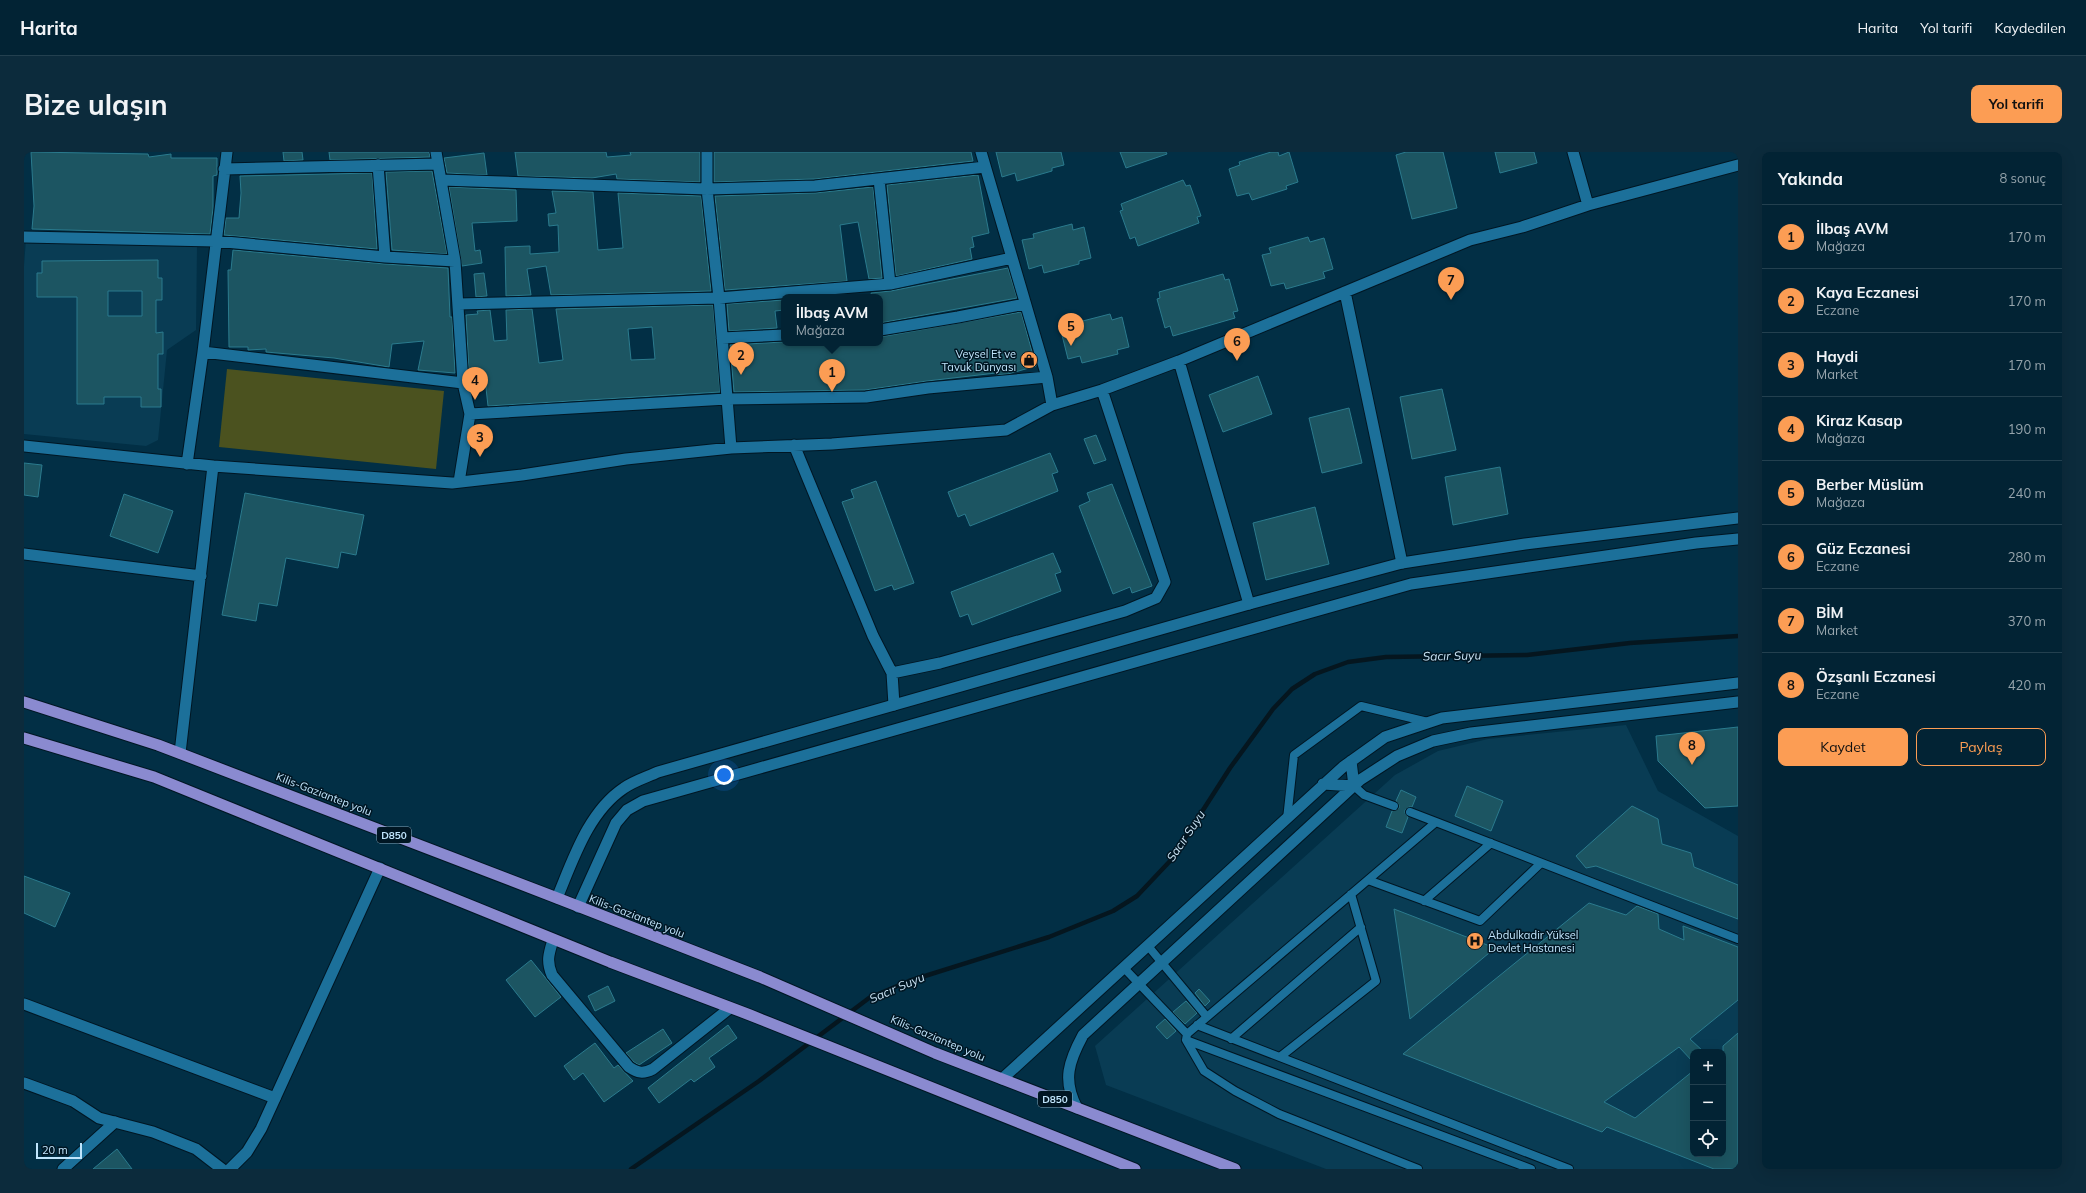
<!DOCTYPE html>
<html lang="tr">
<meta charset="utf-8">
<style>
body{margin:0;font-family:Mulish,sans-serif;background:#0c2b3c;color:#f1f3f6}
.controls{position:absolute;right:12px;bottom:12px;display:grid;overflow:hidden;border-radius:8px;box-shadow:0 4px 16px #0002}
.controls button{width:36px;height:36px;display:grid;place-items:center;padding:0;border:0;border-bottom:1px solid #23404f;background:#022334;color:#f1f3f6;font:20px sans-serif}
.scale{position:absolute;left:12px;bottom:10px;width:46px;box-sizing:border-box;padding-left:4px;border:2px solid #c0e5fc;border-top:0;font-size:11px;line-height:14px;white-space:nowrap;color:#c0e5fc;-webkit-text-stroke:3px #001623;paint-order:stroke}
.you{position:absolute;left:700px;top:623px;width:14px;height:14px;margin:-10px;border:3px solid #fff;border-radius:50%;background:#1a73e8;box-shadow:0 0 0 6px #1a73e833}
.badge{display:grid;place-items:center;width:26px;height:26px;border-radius:50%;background:#fc9d54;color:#111;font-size:13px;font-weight:700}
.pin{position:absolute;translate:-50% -33px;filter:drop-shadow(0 1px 2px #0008)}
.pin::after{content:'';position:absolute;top:21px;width:14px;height:12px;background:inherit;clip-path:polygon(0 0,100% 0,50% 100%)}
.popup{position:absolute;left:757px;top:142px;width:102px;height:52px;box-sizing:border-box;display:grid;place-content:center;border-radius:8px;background:#022334;filter:drop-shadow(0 1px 3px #0005);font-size:13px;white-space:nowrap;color:#96a4ac}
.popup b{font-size:15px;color:#f1f3f6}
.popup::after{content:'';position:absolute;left:50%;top:100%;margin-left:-8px;border:8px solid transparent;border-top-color:#022334}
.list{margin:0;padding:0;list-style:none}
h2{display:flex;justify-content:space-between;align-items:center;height:52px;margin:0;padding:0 16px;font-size:17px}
h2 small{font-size:13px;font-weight:400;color:#96a4ac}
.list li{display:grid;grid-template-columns:26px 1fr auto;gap:12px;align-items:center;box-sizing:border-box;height:64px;padding:0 16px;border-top:1px solid #23404f}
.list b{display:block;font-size:15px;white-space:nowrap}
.list p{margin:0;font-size:13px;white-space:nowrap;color:#96a4ac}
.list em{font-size:13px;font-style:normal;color:#96a4ac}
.actions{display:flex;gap:8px;padding:12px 16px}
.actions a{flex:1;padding:9px 0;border:1px solid #fc9d54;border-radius:8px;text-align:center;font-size:14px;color:#fc9d54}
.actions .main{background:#fc9d54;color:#111}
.icon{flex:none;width:22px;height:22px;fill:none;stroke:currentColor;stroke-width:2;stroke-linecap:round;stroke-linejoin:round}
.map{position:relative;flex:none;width:1714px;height:1017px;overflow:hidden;border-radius:8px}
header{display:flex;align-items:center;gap:24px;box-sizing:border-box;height:56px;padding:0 20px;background:#022334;border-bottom:1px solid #23404f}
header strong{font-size:19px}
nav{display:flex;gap:22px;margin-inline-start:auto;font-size:14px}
.intro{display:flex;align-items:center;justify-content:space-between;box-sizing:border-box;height:96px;padding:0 24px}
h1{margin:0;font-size:28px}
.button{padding:10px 18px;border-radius:8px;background:#fc9d54;color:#111;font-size:14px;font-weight:700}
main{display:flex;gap:24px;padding:0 24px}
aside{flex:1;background:#022334;border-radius:8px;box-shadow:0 4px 16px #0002}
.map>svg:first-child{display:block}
</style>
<header>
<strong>Harita</strong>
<nav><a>Harita</a><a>Yol tarifi</a><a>Kaydedilen</a></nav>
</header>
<div class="intro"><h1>Bize ulaşın</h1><a class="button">Yol tarifi</a></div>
<main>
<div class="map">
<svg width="1714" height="1017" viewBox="0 0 1714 1017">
<rect width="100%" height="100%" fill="#022f45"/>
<path fill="#093c54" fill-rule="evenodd" d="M 2,87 L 173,94 L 172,178 L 143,198 L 134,288 L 122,294 L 0,282 L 0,114 Z
M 1602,573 L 1634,639 L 1714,684 L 1714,1017 L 1302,1017 L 1082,933 L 1071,894 L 1371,623 L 1414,599 L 1464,587 ZM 1669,900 L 1699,900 L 1699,1002 L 1669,1002 Z"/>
<path fill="#4b521f" d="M 203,217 L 420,239 L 412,317 L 195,295 Z"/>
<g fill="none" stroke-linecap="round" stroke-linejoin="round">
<path stroke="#05161f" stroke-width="4.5" d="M 607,1017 L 735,929 L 845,846 L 885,829 L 1025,785 L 1089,759 L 1113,744 L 1147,708 L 1206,616 L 1249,557 L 1268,537 L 1291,522 L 1324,510 L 1362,505 L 1503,503 L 1606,491 L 1714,484"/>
</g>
<path fill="#1c5562" stroke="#2b7b8e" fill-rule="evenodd" d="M 7,0 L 124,2 L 125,5 L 147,2 L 147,6 L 193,6 L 193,23 L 189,24 L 189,56 L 186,82 L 8,77 L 10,54 Z
M 259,0 L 278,0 L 279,8 L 260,9 Z
M 305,0 L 405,0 L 406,5 L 306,8 Z
M 491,0 L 582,0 L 583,5 L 607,3 L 606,0 L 676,0 L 676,30 L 593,27 L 592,22 L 568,26 L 494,24 Z
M 690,0 L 947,0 L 949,9 L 791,27 L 690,30 Z
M 972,0 L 1037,0 L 1040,13 L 1028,16 L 1028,19 L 993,29 L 991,21 L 978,25 Z
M 1096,0 L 1142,0 L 1143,2 L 1102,16 Z
M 1247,0 L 1254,0 L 1255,4 L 1265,0 L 1274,30 L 1262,34 L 1263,37 L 1228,48 L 1225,41 L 1213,44 L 1205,17 L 1216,13 L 1215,10 Z
M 1382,0 L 1419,0 L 1433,56 L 1388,67 L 1372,3 Z
M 1471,0 L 1510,0 L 1513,11 L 1476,21 Z
M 460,1 L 463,23 L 423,21 L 420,6 Z
M 408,19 L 423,102 L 368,98 L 362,20 Z
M 348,21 L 353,97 L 200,83 L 202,66 L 215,66 L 217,41 L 216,24 Z
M 954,23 L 965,81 L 948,85 L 950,95 L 946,96 L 948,107 L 872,124 L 863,33 Z
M 1159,28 L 1162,34 L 1166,33 L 1177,64 L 1173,65 L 1175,71 L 1114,94 L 1111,85 L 1106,87 L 1096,59 L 1099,58 L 1097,52 Z
M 425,35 L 492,38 L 493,69 L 448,71 L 451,99 L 456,98 L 458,111 L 438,114 Z
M 849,35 L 858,126 L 845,127 L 834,70 L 816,73 L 823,129 L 701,138 L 691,44 L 791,41 Z
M 528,39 L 569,40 L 574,98 L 599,96 L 594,41 L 677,44 L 687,139 L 527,143 L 522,114 L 503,117 L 507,143 L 482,144 L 481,95 L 506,94 L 506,102 L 535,100 L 534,73 L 525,74 L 524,62 L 532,61 Z
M 1048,72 L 1049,78 L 1060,75 L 1067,106 L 1055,109 L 1055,112 L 1020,121 L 1018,113 L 1005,117 L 998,88 L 1010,86 L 1009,82 Z
M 1284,85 L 1286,90 L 1300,86 L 1309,117 L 1299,120 L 1301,126 L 1262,137 L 1260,131 L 1247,134 L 1238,103 L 1247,101 L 1245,96 Z
M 209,98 L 361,112 L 424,116 L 426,165 L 428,165 L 431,221 L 394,218 L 400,189 L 368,192 L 365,215 L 310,206 L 242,200 L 242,197 L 224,198 L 224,195 L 205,195 L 204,118 L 207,118 Z
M 134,108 L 134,126 L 138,126 L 138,148 L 132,148 L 132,181 L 139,180 L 139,202 L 134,202 L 134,237 L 137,237 L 137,255 L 117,255 L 117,245 L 80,245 L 80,252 L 53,252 L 53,145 L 13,145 L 13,121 L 18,121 L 18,109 ZM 84,139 L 118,139 L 118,164 L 84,164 Z
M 984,116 L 993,146 L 856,171 L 856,145 L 848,145 L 847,141 L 867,139 Z
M 460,121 L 463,144 L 452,145 L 450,122 Z
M 1199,122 L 1201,128 L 1205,127 L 1214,159 L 1209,160 L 1211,166 L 1149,184 L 1146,174 L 1141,176 L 1133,147 L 1136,146 L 1135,140 Z
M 760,148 L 760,158 L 751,159 L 753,176 L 705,179 L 703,152 Z
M 689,153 L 696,240 L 464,254 L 461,227 L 457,228 L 456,219 L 445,220 L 442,163 L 454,162 L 453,159 L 466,158 L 470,189 L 483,188 L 482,158 L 508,157 L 515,211 L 539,208 L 532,157 ZM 628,175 L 631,207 L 607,208 L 604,177 Z
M 997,160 L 1012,214 L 984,222 L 972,223 L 972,221 L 903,229 L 841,238 L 710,240 L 706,193 L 759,190 L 856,191 L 856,185 Z
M 1086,162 L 1088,168 L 1098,165 L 1105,195 L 1093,198 L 1094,202 L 1058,211 L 1056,204 L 1044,207 L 1037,179 L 1048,176 L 1047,172 Z
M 1234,224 L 1248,262 L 1199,280 L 1185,243 Z
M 1418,237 L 1432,298 L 1388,307 L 1376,245 Z
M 1325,256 L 1338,311 L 1298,321 L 1285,266 Z
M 1072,283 L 1082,308 L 1070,312 L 1060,287 Z
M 1026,301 L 1034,320 L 1028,322 L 1034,339 L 946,374 L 941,362 L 934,365 L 924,340 Z
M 0,311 L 18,313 L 14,345 L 0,343 Z
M 1476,315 L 1484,362 L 1429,373 L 1421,325 Z
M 852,329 L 890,431 L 870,438 L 868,433 L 851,439 L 818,350 L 830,346 L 827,338 Z
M 1088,332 L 1128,434 L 1108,441 L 1106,435 L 1089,442 L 1055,354 L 1066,349 L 1063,341 Z
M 221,341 L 340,363 L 332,403 L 317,400 L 314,416 L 262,406 L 253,454 L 235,451 L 232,469 L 198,463 Z
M 100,342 L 149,359 L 134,401 L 86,384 Z
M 1291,355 L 1305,412 L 1242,428 L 1229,371 Z
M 1029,401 L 1037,420 L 1031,422 L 1037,439 L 948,473 L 944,462 L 936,465 L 927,440 Z
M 1714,575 L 1714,654 L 1681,656 L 1634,609 L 1632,584 Z
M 1443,634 L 1479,649 L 1467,679 L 1431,664 Z
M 1377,638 L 1392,645 L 1388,655 L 1385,655 L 1381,658 L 1381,661 L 1384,665 L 1378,681 L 1362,675 L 1368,659 L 1375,656 L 1375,653 L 1372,649 Z
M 1608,654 L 1634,667 L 1638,692 L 1667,701 L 1670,715 L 1714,733 L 1714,767 L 1572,714 L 1562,716 L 1552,704 Z
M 0,724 L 46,741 L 31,775 L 0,761 Z
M 1565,751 L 1602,763 L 1613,754 L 1634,762 L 1635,777 L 1660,788 L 1659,774 L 1714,795 L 1714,848 L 1666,887 L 1680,900 L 1669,900 L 1669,910 L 1655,895 L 1580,950 L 1611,966 L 1669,919 L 1669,1002 L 1699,1002 L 1699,894 L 1714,881 L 1714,1017 L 1690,1017 L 1583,975 L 1578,980 L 1379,902 Z
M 1370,757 L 1471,796 L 1386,867 Z
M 507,808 L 537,845 L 511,865 L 482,828 Z
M 584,834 L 591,849 L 571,859 L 564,844 Z
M 1175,837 L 1186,849 L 1181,854 L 1171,841 Z
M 1162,849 L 1173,861 L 1161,872 L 1149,860 Z
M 1141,867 L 1152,879 L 1143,887 L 1132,875 Z
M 704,873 L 713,886 L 685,906 L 691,915 L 670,930 L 667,927 L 635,951 L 624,936 Z
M 639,877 L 648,891 L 615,913 L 610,910 L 602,901 Z
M 571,891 L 590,916 L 594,913 L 609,929 L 580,950 L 559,921 L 550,928 L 540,914 Z
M 93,997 L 108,1017 L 69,1017 Z"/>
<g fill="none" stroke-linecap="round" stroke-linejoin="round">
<defs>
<path id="service" d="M 1330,634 L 1340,643 L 1370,654
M 1386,660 L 1412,670
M 1263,667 L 1270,603 L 1337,554 L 1404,570
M 1344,728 L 1456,769 L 1517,711
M 1400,749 L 1467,691
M 1124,794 L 1183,865
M 1100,816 L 1163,882
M 1173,873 L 1545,1017
M 1207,887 L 1337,775
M 1162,888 L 1180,919 L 1211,939 L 1255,962 L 1394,1017
M 1256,905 L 1352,829 L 1327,742
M 1507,1017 L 1162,888 L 1163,882 L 1412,670 L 1714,787"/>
<path id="minor" d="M 412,0 L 431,109 L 439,231
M 683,0 L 683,37 L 695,146 L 707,296
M 957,0 L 1023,225 L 1028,253
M 1549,0 L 1564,53
M 354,13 L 361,105
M 200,17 L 414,12
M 855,27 L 866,132
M 417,28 L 683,37 L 791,34 L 961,15
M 0,85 L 191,89 L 361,105 L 431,109
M 1321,140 L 1378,411
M 434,152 L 695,146 L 866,132 L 988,106
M 856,178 L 934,165 L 1001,152
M 698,186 L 760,183
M 179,200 L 203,0
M 1155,209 L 1225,452
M 446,262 L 703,247 L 842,245 L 904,236 L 1023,225
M 770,293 L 849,484 L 868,521 L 870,553
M 0,294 L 189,314 L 156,601
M 163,312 L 179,200 L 439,231 L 446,262 L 435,330
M 189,314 L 428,331 L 498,323 L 602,307 L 707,296 L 808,292 L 982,278 L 1028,253 L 1078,238 L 1155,209 L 1446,88 L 1498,75 L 1564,53 L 1714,13
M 0,402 L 177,424
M 868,521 L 916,511 L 1101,459 L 1132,446 L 1141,430 L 1078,238
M 1299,632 L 1330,634 L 1327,609
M 529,788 C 525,801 522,809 528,823 L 605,915 C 614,921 619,922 629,917 L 706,856
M 0,852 L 251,946
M 978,927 L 1319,615 L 1361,585 L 1418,566 L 1714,531
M 1053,956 C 1038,928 1045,909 1059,883 L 1336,628 L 1373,604 L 1409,589 L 1447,581 L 1714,550
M 39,1017 L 91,970"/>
<path id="tertiary" d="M 533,746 C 549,708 564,660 600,636 C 610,629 623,625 634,620 L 1225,452 L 1378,411 L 1501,392 L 1714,366
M 554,755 L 592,671 L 603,658 L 619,649 L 1387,432 L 1672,391 L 1714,387
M 0,931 L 49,949 L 75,966 L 129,980 L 172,997 L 198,1017
M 206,1017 L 223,1000 L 237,977 L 356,716"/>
<path id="trunk" d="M 0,550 L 134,593 L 533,746 L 736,825 L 911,901 L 1211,1017
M 0,586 L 130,625 L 586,810 L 726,863 L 1111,1017"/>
</defs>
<use href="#service" stroke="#001623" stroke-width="10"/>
<use href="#minor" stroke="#001623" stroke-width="13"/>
<use href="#tertiary" stroke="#001623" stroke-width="13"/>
<use href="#trunk" stroke="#001623" stroke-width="13"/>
<use href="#service" stroke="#1c709a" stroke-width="8"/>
<use href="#minor" stroke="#1c709a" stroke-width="11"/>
<use href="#tertiary" stroke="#1c709a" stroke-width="11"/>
<use href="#trunk" stroke="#8a8ad0" stroke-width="11"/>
</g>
<defs>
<symbol id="shop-disc" viewBox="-11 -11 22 22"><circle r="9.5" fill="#fc9d54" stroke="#001623"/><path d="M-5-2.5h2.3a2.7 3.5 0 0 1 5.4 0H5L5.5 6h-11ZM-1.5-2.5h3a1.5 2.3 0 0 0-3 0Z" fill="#111"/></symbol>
<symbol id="hospital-disc" viewBox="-11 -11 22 22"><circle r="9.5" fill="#fc9d54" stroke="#001623"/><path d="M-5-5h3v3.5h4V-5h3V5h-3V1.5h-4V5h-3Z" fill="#111"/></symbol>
</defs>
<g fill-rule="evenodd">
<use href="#shop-disc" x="995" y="198" width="20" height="20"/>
<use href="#hospital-disc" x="1441" y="779" width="20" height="20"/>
</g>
<g text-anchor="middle" stroke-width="3" stroke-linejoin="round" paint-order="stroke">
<g fill="#001623" stroke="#86a7bb" stroke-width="1">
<rect x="353" y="675" width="34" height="16" rx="3"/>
<rect x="1014" y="939" width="34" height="16" rx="3"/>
</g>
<g font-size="10" font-weight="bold" fill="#c0e5fc">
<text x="370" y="687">D850</text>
<text x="1031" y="951">D850</text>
</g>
<g font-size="11" fill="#c0e5fc" stroke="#001623" text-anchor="end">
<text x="992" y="206">Veysel Et ve<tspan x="992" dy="13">Tavuk Dünyası</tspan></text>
<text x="1464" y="787" text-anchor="start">Abdulkadir Yüksel<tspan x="1464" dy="13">Devlet Hastanesi</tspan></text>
</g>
<g font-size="11" fill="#c0e5fc" stroke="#001623">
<text transform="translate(300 642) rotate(21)" y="4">Kilis-Gaziantep yolu</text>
<text transform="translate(613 764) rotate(21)" y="4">Kilis-Gaziantep yolu</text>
<text transform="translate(914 886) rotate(23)" y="4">Kilis-Gaziantep yolu</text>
</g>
<g font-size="12" font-style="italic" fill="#c8e2f3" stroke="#001623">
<text transform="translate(1428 504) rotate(-1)" y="4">Sacır Suyu</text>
<text transform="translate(1162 684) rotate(-56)" y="4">Sacır Suyu</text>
<text transform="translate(873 836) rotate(-23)" y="4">Sacır Suyu</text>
</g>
</g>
</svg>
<div class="controls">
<button>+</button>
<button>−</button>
<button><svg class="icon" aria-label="locate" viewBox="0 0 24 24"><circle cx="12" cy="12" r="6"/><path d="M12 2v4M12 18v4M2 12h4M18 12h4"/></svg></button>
</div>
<div class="scale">20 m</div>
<div class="you"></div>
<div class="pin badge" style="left:808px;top:240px">1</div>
<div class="popup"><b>İlbaş AVM</b>Mağaza</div>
<div class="pin badge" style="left:717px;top:223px">2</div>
<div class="pin badge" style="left:456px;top:305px">3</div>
<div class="pin badge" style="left:451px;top:248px">4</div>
<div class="pin badge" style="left:1047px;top:194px">5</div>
<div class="pin badge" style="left:1213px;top:209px">6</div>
<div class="pin badge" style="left:1427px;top:148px">7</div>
<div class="pin badge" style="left:1668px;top:613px">8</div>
</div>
<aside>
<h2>Yakında<small>8 sonuç</small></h2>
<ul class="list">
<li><span class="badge">1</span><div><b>İlbaş AVM</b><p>Mağaza</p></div><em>170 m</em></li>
<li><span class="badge">2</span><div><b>Kaya Eczanesi</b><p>Eczane</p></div><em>170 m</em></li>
<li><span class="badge">3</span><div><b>Haydi</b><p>Market</p></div><em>170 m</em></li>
<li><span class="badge">4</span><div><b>Kiraz Kasap</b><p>Mağaza</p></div><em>190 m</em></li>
<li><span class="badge">5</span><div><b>Berber Müslüm</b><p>Mağaza</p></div><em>240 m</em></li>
<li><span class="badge">6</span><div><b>Güz Eczanesi</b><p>Eczane</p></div><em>280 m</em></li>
<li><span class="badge">7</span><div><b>BİM</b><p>Market</p></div><em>370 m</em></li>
<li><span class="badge">8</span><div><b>Özşanlı Eczanesi</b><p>Eczane</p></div><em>420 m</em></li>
</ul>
<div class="actions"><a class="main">Kaydet</a><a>Paylaş</a></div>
</aside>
</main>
